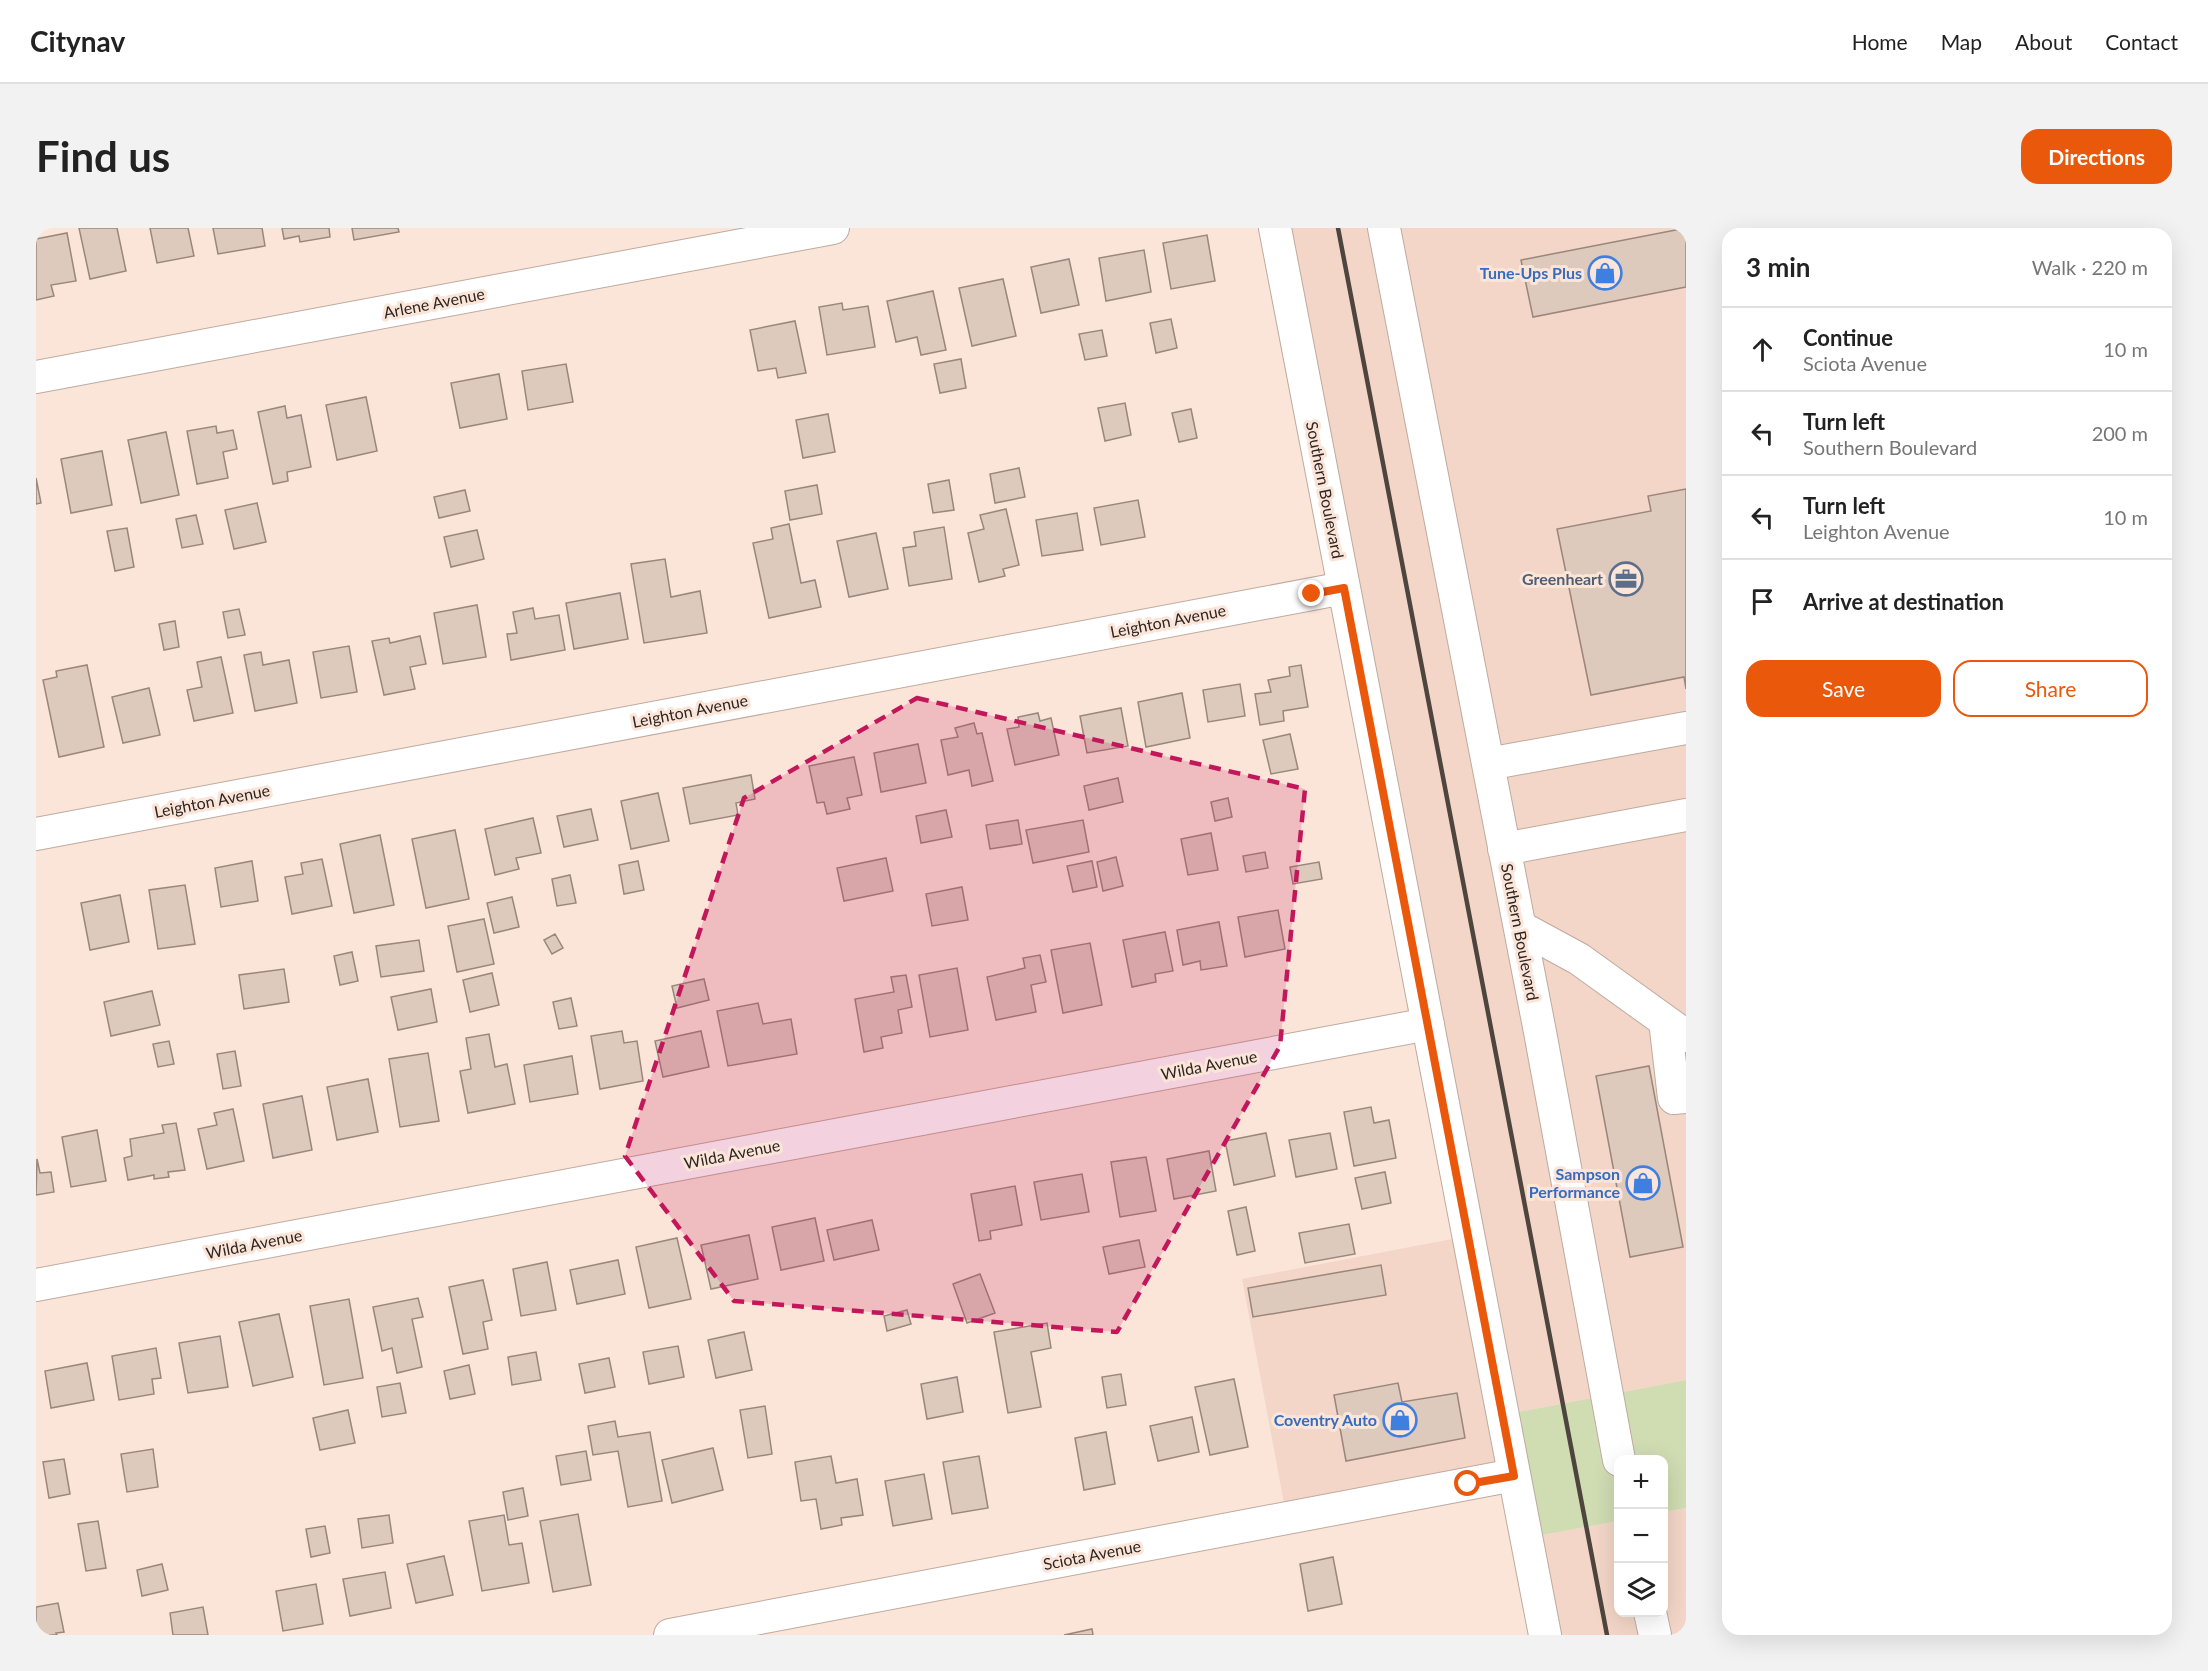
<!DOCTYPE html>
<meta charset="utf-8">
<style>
body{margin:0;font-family:Lato,sans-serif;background:#f2f2f2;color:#222}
.controls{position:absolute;right:18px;bottom:18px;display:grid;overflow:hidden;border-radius:12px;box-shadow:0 6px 24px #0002}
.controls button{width:54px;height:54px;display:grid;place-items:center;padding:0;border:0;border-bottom:2px solid #e0e0e0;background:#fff;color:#222;font:30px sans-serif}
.stop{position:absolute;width:18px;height:18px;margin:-14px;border:4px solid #ea580c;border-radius:50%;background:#fff}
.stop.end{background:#ea580c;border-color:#fff;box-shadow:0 2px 6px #0008}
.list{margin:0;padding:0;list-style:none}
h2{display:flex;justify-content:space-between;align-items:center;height:78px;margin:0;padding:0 24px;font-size:26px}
h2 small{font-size:20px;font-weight:400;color:#767676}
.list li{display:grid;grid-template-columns:39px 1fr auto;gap:18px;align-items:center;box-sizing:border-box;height:84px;padding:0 24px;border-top:2px solid #e0e0e0}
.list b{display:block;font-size:22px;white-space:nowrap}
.list p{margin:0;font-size:20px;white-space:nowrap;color:#767676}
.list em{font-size:20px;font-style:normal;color:#767676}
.actions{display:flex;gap:12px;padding:18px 24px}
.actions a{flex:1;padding:14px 0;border:2px solid #ea580c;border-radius:18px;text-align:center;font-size:21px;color:#ea580c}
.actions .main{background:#ea580c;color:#fff}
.icon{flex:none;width:33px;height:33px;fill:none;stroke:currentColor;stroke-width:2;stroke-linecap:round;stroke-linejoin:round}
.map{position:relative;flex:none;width:1650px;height:1407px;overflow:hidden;border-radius:18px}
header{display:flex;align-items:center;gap:36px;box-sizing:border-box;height:84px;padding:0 30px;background:#fff;border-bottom:2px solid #e0e0e0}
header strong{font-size:28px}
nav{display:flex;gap:33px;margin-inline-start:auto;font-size:21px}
.intro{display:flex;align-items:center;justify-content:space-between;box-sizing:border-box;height:144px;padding:0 36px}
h1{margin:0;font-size:42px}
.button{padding:15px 27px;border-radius:18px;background:#ea580c;color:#fff;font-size:21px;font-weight:700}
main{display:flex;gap:36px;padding:0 36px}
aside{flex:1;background:#fff;border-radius:18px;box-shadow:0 6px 24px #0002}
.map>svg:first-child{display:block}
</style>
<header>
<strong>Citynav</strong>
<nav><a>Home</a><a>Map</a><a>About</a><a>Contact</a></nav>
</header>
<div class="intro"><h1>Find us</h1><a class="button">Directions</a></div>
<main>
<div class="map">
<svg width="1650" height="1407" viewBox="0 0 1650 1407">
<rect width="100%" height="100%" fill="#fbe5d9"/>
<path fill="#f3d6c7" d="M 1239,0 L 1650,0 L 1650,1152 L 1467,1187 L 1478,1247 L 1251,1291 L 1206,1051 L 1432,1008 Z
M 1650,1280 L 1650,1407 L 1509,1407 L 1490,1310 L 1582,1293 L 1582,1384 L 1628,1384 L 1628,1284 Z"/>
<path fill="#d0dcb2" d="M 1650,1152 L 1650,1280 L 1628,1284 L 1628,1232 L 1582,1232 L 1582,1293 L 1490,1310 L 1467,1187 Z"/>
<path fill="#dec9bd" stroke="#9a867b" stroke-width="1.5" d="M 43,0 L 81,0 L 90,43 L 54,51 Z
M 114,0 L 152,0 L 158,28 L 121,35 Z
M 177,0 L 226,0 L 229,18 L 182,26 Z
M 246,0 L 293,0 L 294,9 L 264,14 L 263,8 L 248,11 Z
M 316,0 L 362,0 L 363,4 L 318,12 Z
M 1650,0 L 1650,59 L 1497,89 L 1485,32 Z
M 31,5 L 40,53 L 15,57 L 18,68 L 0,72 L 0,11 Z
M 1171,7 L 1179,53 L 1135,61 L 1127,15 Z
M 1108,22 L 1115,64 L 1070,73 L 1063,30 Z
M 1033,31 L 1043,77 L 1005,85 L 995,39 Z
M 967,51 L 980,108 L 936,118 L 923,60 Z
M 897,63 L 910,122 L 885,127 L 881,109 L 860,114 L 851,73 Z
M 806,75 L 807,82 L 832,78 L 839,119 L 791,127 L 783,79 Z
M 1135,91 L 1141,120 L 1120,125 L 1114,95 Z
M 759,93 L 770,145 L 742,150 L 740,140 L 722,143 L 714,102 Z
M 1066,102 L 1071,128 L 1049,132 L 1043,106 Z
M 925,131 L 930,160 L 904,165 L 898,136 Z
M 530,136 L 537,174 L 492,182 L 486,143 Z
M 463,146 L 471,191 L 424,200 L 415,155 Z
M 330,169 L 341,223 L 301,232 L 290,177 Z
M 1089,175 L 1095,207 L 1069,213 L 1062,180 Z
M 249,178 L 251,190 L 265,187 L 275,239 L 251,244 L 252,253 L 237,256 L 222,184 Z
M 1155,181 L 1161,210 L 1143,214 L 1136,185 Z
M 792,186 L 799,224 L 767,230 L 760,192 Z
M 180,198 L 181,205 L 197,202 L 201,221 L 187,224 L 192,250 L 161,256 L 151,203 Z
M 130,204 L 143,267 L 105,275 L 92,212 Z
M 66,223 L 76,277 L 35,285 L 25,231 Z
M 983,240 L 989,269 L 959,275 L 954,246 Z
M 0,250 L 5,275 L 0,276 Z
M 913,252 L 918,282 L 897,285 L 892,256 Z
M 781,257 L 786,286 L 754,292 L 749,263 Z
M 1650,261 L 1650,461 L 1648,449 L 1555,467 L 1521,301 L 1615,283 L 1612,268 Z
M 429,262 L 434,283 L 403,290 L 398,269 Z
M 1102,272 L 1109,309 L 1065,317 L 1058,280 Z
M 221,275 L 230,314 L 198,321 L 189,282 Z
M 970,281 L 983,337 L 967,341 L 969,348 L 943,354 L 932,305 L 948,301 L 944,287 Z
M 1041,285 L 1047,322 L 1006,328 L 1000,292 Z
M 160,287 L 167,316 L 146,320 L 140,291 Z
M 753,296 L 765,355 L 779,352 L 785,379 L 733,390 L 717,315 L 737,311 L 735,300 Z
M 908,299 L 916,351 L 873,358 L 867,320 L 880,318 L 878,304 Z
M 91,300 L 98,339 L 79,343 L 71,303 Z
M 441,302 L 448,331 L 415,339 L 408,309 Z
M 840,305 L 852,361 L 813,369 L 801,313 Z
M 629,331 L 635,369 L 664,363 L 671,405 L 608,415 L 595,336 Z
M 584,365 L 592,411 L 538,421 L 530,375 Z
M 441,377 L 450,429 L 407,436 L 398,385 Z
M 497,380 L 499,391 L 523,387 L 529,422 L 475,432 L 471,406 L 481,405 L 477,384 Z
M 203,381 L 209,407 L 192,410 L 187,384 Z
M 139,393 L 143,419 L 128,422 L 123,396 Z
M 384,408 L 390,436 L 374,439 L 379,461 L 348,467 L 336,413 L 353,410 L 354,415 Z
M 313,418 L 321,464 L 285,470 L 277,424 Z
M 225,424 L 227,437 L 253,432 L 261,475 L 219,483 L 208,427 Z
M 185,429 L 197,485 L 158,493 L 151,462 L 166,459 L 161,434 Z
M 51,437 L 68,519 L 23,529 L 7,452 L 21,449 L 20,443 Z
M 1265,437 L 1272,479 L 1247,483 L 1248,493 L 1224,497 L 1219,466 L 1235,464 L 1232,452 L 1254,448 L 1253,439 Z
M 1204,456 L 1209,488 L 1172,494 L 1167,462 Z
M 113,460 L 124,507 L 87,515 L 76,469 Z
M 1146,465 L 1154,510 L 1110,519 L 1102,474 Z
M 1085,480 L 1092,518 L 1051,525 L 1044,488 Z
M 1002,485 L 1004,493 L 1015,490 L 1023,527 L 979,537 L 971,501 L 983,499 L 982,489 Z
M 938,495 L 941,506 L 946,505 L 957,553 L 936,558 L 933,542 L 912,547 L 905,512 L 922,509 L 919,500 Z
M 1254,506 L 1262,541 L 1235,546 L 1227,512 Z
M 882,516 L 890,555 L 845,564 L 838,525 Z
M 818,529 L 826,567 L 811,570 L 814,581 L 791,586 L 788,574 L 781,575 L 773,538 Z
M 715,547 L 719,571 L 700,575 L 702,587 L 654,596 L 647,560 Z
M 1082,550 L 1087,574 L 1053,582 L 1048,558 Z
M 622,565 L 633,613 L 595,621 L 585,573 Z
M 1192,570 L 1196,589 L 1179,593 L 1175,574 Z
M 555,581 L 562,612 L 528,619 L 521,588 Z
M 910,582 L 916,609 L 885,615 L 880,588 Z
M 497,590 L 505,625 L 480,630 L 483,641 L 459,647 L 449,601 Z
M 982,592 L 986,616 L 954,621 L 950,597 Z
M 1047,592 L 1053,624 L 997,635 L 990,602 Z
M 419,602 L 433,671 L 390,680 L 376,611 Z
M 1175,605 L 1182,642 L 1152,647 L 1145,611 Z
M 344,607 L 358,677 L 318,685 L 304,616 Z
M 1229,624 L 1232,640 L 1210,644 L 1207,628 Z
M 1080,629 L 1087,658 L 1067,663 L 1061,634 Z
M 850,630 L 857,663 L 808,673 L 801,640 Z
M 286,631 L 296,678 L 256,686 L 249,649 L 267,646 L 265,635 Z
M 216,633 L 222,673 L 185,679 L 179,640 Z
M 602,633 L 608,662 L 588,666 L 583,637 Z
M 1056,633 L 1061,659 L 1037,664 L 1031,638 Z
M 1283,634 L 1286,651 L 1257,656 L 1254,639 Z
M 534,647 L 540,675 L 521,678 L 516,651 Z
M 149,657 L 159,716 L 122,721 L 113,662 Z
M 926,659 L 932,692 L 896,698 L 890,666 Z
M 84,667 L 93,714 L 54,722 L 45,675 Z
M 476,669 L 483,699 L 458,705 L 451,675 Z
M 1242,682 L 1249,721 L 1209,729 L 1202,689 Z
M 448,691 L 458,736 L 421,744 L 412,698 Z
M 1183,694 L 1191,738 L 1165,742 L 1164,733 L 1147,737 L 1141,702 Z
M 1129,704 L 1137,743 L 1119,746 L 1120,754 L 1096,759 L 1087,712 Z
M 519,706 L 527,720 L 516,726 L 508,712 Z
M 383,712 L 388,743 L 345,749 L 340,718 Z
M 1054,715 L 1066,777 L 1027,785 L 1015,722 Z
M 316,724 L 322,753 L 304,757 L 298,728 Z
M 1004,727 L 1010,754 L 995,757 L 1000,784 L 960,792 L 951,749 L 989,740 L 987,730 Z
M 921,740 L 932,802 L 894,809 L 883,747 Z
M 248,741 L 253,774 L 208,781 L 203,747 Z
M 456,745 L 463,777 L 434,784 L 427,752 Z
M 870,747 L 876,779 L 862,782 L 866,805 L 845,809 L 847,820 L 828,824 L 819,771 L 858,764 L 855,749 Z
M 668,751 L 673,772 L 641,780 L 636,758 Z
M 395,761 L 401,794 L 362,802 L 355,769 Z
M 116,763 L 124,797 L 75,808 L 68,774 Z
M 535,770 L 541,798 L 523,801 L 517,774 Z
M 722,775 L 727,796 L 755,791 L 761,826 L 692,838 L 681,783 Z
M 586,803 L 588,815 L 601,813 L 607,853 L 564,861 L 555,808 Z
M 665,803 L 673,839 L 627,849 L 619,813 Z
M 453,806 L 459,839 L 471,836 L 479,876 L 432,885 L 424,843 L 435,841 L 430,810 Z
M 133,813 L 138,836 L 122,839 L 117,816 Z
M 199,823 L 205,858 L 187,861 L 181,826 Z
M 392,825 L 403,893 L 364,899 L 353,831 Z
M 536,828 L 542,866 L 494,874 L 488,837 Z
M 1613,838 L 1647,1019 L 1594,1029 L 1560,848 Z
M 332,851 L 342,904 L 301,912 L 291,859 Z
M 266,868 L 276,922 L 237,930 L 227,876 Z
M 1335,879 L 1338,895 L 1353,892 L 1360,930 L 1318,938 L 1308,884 Z
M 197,881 L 208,933 L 171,941 L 162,901 L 181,897 L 178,885 Z
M 140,895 L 149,942 L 132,944 L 133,949 L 118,951 L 118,947 L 92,952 L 88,930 L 96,928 L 94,911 L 128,905 L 126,897 Z
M 61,902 L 70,953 L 35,959 L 26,909 Z
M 1230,905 L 1239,948 L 1198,957 L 1189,913 Z
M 1294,905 L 1301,941 L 1260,949 L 1253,912 Z
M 1173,923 L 1180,963 L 1138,971 L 1131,931 Z
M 1110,929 L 1120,983 L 1084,989 L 1075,934 Z
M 1,931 L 4,945 L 15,944 L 18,964 L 0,967 Z
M 1349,944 L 1355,975 L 1326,981 L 1319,950 Z
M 1046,946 L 1053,984 L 1005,992 L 998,954 Z
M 979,958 L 986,997 L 954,1003 L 955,1011 L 943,1013 L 935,966 Z
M 1210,979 L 1219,1023 L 1201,1027 L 1192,983 Z
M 779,990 L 788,1033 L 745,1042 L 736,999 Z
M 836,992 L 843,1022 L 798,1032 L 791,1002 Z
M 1313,996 L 1319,1026 L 1269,1035 L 1263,1005 Z
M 713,1007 L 722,1051 L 675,1061 L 665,1017 Z
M 641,1010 L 655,1071 L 613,1080 L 600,1019 Z
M 1103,1012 L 1109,1039 L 1073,1046 L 1067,1019 Z
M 582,1032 L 589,1066 L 541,1076 L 534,1042 Z
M 511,1034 L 520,1082 L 485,1088 L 477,1041 Z
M 1345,1037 L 1350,1067 L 1217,1089 L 1212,1060 Z
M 944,1046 L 959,1085 L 931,1095 L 917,1056 Z
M 447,1052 L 456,1092 L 447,1094 L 452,1121 L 427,1126 L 413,1059 Z
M 382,1070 L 387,1089 L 376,1091 L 386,1139 L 361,1145 L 356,1120 L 346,1123 L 337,1079 Z
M 313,1071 L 327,1150 L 288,1157 L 274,1078 Z
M 871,1082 L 875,1096 L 851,1103 L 848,1088 Z
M 243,1086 L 257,1149 L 217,1158 L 203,1094 Z
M 1011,1095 L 1015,1120 L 995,1124 L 1005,1179 L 972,1185 L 958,1104 Z
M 708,1104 L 716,1142 L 680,1150 L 672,1112 Z
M 184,1108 L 192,1159 L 152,1165 L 143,1115 Z
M 642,1118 L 648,1149 L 613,1156 L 607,1124 Z
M 120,1120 L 125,1150 L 116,1151 L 118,1166 L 83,1172 L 76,1128 Z
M 500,1124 L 505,1152 L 476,1157 L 472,1129 Z
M 573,1130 L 579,1159 L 549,1165 L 543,1136 Z
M 51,1135 L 58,1172 L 15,1180 L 9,1143 Z
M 433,1137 L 439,1166 L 414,1171 L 408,1143 Z
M 1085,1146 L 1090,1177 L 1071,1180 L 1066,1149 Z
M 921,1149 L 927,1184 L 891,1191 L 885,1156 Z
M 1198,1151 L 1212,1219 L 1174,1227 L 1159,1159 Z
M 364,1155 L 370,1185 L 346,1189 L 341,1159 Z
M 1362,1155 L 1366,1174 L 1421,1165 L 1429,1210 L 1310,1233 L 1298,1167 Z
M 729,1178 L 736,1226 L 712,1230 L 704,1182 Z
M 312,1182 L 319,1215 L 284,1222 L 277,1190 Z
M 1156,1189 L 1163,1224 L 1122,1233 L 1114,1198 Z
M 579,1193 L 582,1209 L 614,1204 L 626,1273 L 592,1279 L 582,1223 L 557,1227 L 552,1198 Z
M 1070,1204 L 1079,1256 L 1048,1262 L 1039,1210 Z
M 677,1220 L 687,1262 L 636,1275 L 626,1232 Z
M 117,1221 L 122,1259 L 91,1264 L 85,1226 Z
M 550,1223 L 555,1252 L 525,1257 L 520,1228 Z
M 795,1228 L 800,1255 L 821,1251 L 827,1287 L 805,1290 L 806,1297 L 785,1301 L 780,1271 L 765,1273 L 759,1234 Z
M 943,1228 L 952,1280 L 916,1286 L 907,1234 Z
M 28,1231 L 34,1266 L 13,1270 L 7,1234 Z
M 888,1246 L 896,1291 L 857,1298 L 849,1253 Z
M 487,1260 L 492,1288 L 472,1292 L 467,1264 Z
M 542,1286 L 555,1357 L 517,1364 L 504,1293 Z
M 353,1287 L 357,1315 L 326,1320 L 322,1291 Z
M 468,1287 L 473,1317 L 486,1315 L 493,1355 L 446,1363 L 433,1293 Z
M 62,1293 L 70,1340 L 50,1343 L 42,1296 Z
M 289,1298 L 294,1325 L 275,1329 L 270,1301 Z
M 408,1328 L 417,1367 L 380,1375 L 371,1336 Z
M 1297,1329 L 1306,1376 L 1272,1383 L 1264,1336 Z
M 126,1336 L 132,1362 L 106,1368 L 101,1342 Z
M 349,1344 L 355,1380 L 314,1388 L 307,1351 Z
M 280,1356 L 287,1396 L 247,1403 L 240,1363 Z
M 22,1375 L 28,1404 L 20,1405 L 21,1407 L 0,1407 L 0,1379 Z
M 167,1379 L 172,1407 L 137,1407 L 134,1385 Z
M 1056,1401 L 1057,1407 L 1028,1407 Z"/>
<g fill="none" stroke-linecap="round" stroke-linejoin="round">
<defs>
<path id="minor" d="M 1239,0 L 1509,1407
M 1348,0 L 1504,804 L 1583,1232
M 0,149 L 797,0
M 1452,536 L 1650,500
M 0,606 L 1308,360
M 1468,621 L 1650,587
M 1484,699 L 1543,731 L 1650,808
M 1629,793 L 1638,870 L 1650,869
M 0,1057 L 1392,796
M 1614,1384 L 1619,1407
M 634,1407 L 1478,1247"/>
</defs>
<use href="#minor" stroke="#bfaa9f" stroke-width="34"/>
<use href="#minor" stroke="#fff" stroke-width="32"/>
<path stroke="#4f453f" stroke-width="4.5" d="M 1302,0 L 1571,1407"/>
</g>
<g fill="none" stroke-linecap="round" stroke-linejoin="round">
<path stroke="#ea580c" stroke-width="8" d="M 1276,366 L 1308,360 L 1478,1248 L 1432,1256"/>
</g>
<path fill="#c2185b" fill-opacity="0.2" stroke="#c2185b" stroke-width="4.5" stroke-dasharray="12 8" stroke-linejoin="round" d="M 881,470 L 1269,561 L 1244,818 L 1081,1104 L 698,1073 L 589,928 L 708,570 Z"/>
<defs>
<symbol id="shop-ring" viewBox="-11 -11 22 22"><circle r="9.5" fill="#fbe5d9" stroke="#3f7fe0" stroke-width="1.5"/><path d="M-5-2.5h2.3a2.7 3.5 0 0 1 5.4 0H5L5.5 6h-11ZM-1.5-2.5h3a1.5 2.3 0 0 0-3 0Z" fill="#3f7fe0"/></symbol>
<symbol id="office-ring" viewBox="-11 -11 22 22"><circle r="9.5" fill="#fbe5d9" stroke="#5c6f8a" stroke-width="1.5"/><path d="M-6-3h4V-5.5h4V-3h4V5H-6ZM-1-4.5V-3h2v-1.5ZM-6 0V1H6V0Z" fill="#5c6f8a"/></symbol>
</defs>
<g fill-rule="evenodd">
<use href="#shop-ring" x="1550" y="26" width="38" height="38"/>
<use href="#office-ring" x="1571" y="332" width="38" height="38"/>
<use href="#shop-ring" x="1588" y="936" width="38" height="38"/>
<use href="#shop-ring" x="1345" y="1173" width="38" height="38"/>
</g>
<g text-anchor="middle" stroke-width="6" stroke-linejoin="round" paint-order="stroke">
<g font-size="16" font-weight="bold" fill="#366cbe" stroke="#fbe5d9" text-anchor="end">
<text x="1546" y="51">Tune-Ups Plus</text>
<text x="1584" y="952">Sampson<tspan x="1584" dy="18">Performance</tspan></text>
<text x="1341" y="1198">Coventry Auto</text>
</g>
<g font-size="16" fill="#2d2521" stroke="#fbe5d9">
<text transform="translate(398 75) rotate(-11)" y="6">Arlene Avenue</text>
<text transform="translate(1289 262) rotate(79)" y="6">Southern Boulevard</text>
<text transform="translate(1132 393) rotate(-11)" y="6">Leighton Avenue</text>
<text transform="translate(654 483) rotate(-11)" y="6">Leighton Avenue</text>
<text transform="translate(176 573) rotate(-11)" y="6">Leighton Avenue</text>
<text transform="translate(1484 704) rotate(79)" y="6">Southern Boulevard</text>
<text transform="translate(1173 837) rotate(-11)" y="6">Wilda Avenue</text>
<text transform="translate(696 926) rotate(-11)" y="6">Wilda Avenue</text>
<text transform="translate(218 1016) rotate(-11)" y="6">Wilda Avenue</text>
<text transform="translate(1056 1327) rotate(-11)" y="6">Sciota Avenue</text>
</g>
<g font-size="16" font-weight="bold" fill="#4e5e75" stroke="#fbe5d9" text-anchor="end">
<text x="1567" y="357">Greenheart</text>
</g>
</g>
</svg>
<div class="controls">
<button>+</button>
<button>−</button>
<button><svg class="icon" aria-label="layers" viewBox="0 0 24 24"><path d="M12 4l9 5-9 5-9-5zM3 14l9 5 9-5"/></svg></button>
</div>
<div class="stop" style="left:1432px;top:1256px"></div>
<div class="stop end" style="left:1276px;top:366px"></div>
</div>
<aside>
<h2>3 min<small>Walk · 220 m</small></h2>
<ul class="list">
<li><svg class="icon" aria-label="ahead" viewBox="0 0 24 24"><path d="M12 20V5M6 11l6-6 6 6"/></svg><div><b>Continue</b><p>Sciota Avenue</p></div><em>10 m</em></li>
<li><svg class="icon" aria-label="left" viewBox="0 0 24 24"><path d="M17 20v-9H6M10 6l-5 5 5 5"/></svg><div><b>Turn left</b><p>Southern Boulevard</p></div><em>200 m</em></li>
<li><svg class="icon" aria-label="left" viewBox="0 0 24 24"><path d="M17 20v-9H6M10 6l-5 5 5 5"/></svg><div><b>Turn left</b><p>Leighton Avenue</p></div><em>10 m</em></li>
<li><svg class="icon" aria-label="arrive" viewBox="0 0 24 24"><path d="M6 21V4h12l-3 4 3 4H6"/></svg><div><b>Arrive at destination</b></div></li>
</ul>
<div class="actions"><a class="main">Save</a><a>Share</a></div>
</aside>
</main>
